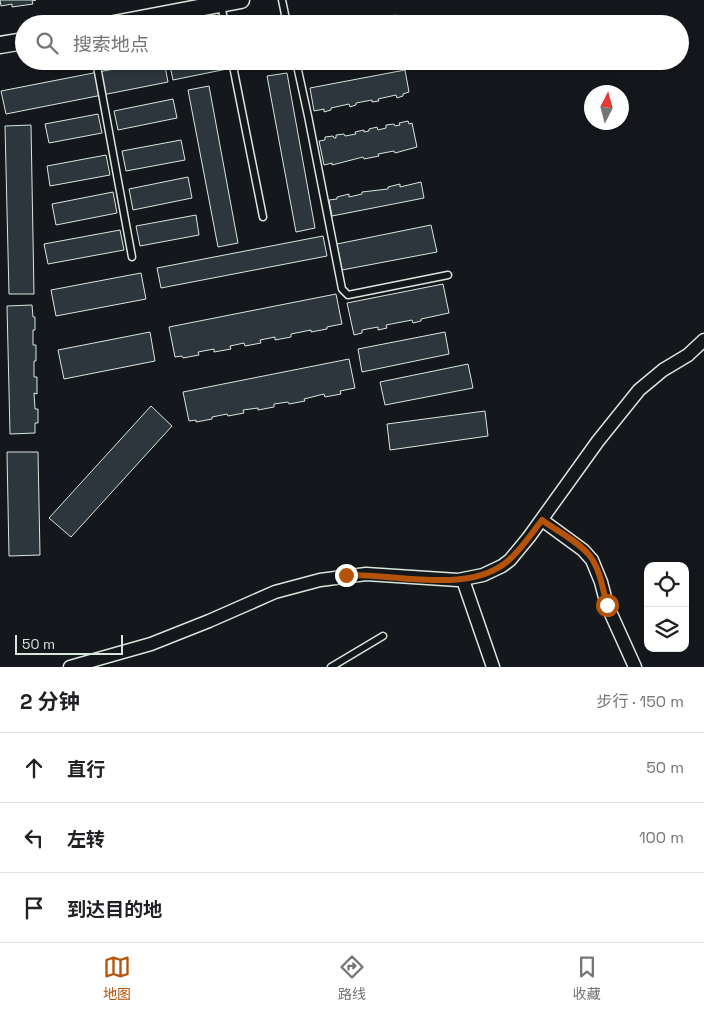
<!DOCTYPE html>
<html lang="zh">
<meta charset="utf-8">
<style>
body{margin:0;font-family:"Space Grotesk","Noto Sans SC",sans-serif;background:#f6f6f6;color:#202124}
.controls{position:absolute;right:15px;bottom:15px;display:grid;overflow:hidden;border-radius:10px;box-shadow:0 2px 8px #0003}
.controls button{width:45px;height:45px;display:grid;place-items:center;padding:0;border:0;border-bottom:1px solid #e0e0e0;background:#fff;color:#202124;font:25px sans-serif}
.compass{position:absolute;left:584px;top:85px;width:45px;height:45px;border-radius:50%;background:#fff;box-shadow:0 2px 8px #0003;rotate:6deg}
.scale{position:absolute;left:15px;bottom:12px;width:108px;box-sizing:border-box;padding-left:5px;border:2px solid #d8e6dc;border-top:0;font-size:14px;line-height:18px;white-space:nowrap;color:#d8e6dc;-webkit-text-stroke:4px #14181c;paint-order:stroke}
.stop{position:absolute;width:15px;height:15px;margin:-11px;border:4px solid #b45309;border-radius:50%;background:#fff}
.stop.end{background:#b45309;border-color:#fff;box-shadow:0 1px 5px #0008}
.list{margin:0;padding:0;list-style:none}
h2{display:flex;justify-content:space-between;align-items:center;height:65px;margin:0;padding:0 20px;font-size:21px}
h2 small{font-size:16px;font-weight:400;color:#757577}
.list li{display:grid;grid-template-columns:32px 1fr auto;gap:15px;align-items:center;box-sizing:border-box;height:70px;padding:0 20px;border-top:1px solid #e0e0e0}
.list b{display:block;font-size:19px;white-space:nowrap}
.list em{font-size:16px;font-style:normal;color:#757577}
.icon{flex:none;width:28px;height:28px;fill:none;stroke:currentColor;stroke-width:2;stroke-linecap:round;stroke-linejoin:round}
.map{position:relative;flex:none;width:704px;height:667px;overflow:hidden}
.search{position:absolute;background:#fff;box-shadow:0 2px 8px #0003;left:15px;right:15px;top:15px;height:55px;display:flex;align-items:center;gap:12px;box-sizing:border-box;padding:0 18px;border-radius:28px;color:#757577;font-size:19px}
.sheet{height:275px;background:#fff}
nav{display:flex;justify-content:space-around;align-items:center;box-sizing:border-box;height:70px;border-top:1px solid #e0e0e0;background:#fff;font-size:14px;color:#757577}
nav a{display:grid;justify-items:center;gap:2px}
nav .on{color:#b45309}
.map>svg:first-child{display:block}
</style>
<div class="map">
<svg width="704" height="667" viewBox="0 0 704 667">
<rect width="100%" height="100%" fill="#14181c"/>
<path fill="#2c363c" stroke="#d8e6dc" d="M 0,0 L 36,0 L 32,1 L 33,4 L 12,7 L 12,4 L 1,6 Z
M 396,15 L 398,24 L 352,24 Z
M 155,61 L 164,61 L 168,82 L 6,114 L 1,91 Z
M 169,61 L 266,61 L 173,80 Z
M 405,70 L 409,92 L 403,94 L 403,96 L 397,98 L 396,95 L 378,99 L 379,101 L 372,102 L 372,100 L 356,103 L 356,105 L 350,107 L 349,104 L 331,108 L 331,110 L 324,112 L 324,109 L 314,111 L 310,88 Z
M 287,73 L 315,228 L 296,232 L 267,76 Z
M 209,86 L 238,243 L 218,247 L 188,90 Z
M 173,99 L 177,118 L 118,130 L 114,111 Z
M 98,114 L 102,133 L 49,143 L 45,124 Z
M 408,121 L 409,124 L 412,123 L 417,147 L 395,153 L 394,151 L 378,154 L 379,156 L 364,159 L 363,157 L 332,165 L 332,163 L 324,165 L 319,141 L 325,140 L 325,137 L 333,136 L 334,138 L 336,138 L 336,135 L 344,134 L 345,136 L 356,134 L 355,132 L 364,130 L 364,132 L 369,131 L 369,129 L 377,127 L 378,130 L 386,128 L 386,125 L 394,124 L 395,126 L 400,125 L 399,123 Z
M 31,125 L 34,294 L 9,294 L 5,126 Z
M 181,140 L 185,160 L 126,171 L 122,151 Z
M 106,155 L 110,175 L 50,186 L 47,166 Z
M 188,177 L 192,198 L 133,210 L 129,189 Z
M 421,182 L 424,198 L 332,216 L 329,200 L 337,199 L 337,197 L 349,194 L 349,197 L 362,194 L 362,192 L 388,189 L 388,187 L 400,184 L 400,187 Z
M 113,192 L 117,213 L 56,225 L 52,204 Z
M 196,215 L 199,235 L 140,246 L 136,226 Z
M 431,225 L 437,252 L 342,270 L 337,244 Z
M 120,230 L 124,250 L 48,264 L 44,244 Z
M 323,236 L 327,256 L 161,288 L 157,268 Z
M 141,273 L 146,299 L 56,316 L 51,290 Z
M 443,284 L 449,313 L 421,319 L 421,321 L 413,323 L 412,320 L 386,325 L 387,328 L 378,330 L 378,327 L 362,330 L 362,333 L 354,335 L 347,303 Z
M 336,294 L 342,324 L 327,327 L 327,329 L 311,332 L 311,330 L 291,334 L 291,337 L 275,340 L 275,337 L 260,340 L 261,343 L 245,346 L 244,343 L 230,346 L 231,349 L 214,352 L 214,349 L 198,352 L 199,355 L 183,358 L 182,356 L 175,357 L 169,327 Z
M 32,305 L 33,317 L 35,317 L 35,330 L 33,330 L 33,345 L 36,345 L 36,361 L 34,361 L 34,377 L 37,377 L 37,394 L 34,393 L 35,409 L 38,409 L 38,423 L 35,423 L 35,433 L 10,434 L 7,306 Z
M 150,332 L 155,361 L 64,379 L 58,350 Z
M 445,332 L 449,354 L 362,372 L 358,349 Z
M 349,359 L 355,388 L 340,391 L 341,394 L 325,397 L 324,394 L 304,399 L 305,401 L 289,404 L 288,402 L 274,404 L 274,407 L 258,410 L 258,408 L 243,410 L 244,413 L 228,416 L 227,414 L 212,417 L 212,419 L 196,422 L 196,420 L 189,421 L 183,392 Z
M 468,364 L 473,388 L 385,405 L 380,382 Z
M 151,406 L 172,426 L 71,537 L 49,518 Z
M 485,411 L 488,436 L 390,450 L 387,424 Z
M 7,452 L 38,452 L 40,555 L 9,556 Z"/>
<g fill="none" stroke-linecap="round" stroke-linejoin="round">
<defs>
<path id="service" d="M 282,0 L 287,24
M 221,5 L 225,24
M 96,61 L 132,257
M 232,61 L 263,217
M 296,61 L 308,116 L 342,289 L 348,295 L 448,275
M 331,667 L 383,636"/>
<path id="minor" d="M 542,520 L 583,550 L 592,560 L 601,582 L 607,605 L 635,667
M 463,580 L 493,667
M 70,667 L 151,644 L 209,621 L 275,592 L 320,580 L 366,574 L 458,580 L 483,575 L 502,566 L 510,560 L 529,537 L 598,441 L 639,390 L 663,370 L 688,355 L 704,340"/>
<path id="tertiary" d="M 114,24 L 241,0
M 0,45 L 24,41"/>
</defs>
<use href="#service" stroke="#d8e6dc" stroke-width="9"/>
<use href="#minor" stroke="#d8e6dc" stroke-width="15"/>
<use href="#tertiary" stroke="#d8e6dc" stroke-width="19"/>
<use href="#service" stroke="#14181c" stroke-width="6"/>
<use href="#minor" stroke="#14181c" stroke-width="12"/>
<use href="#tertiary" stroke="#14181c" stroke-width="16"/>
</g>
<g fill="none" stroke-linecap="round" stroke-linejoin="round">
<path stroke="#b45309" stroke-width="6" d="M 346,575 C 395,573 472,596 510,559 C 522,548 532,533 542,520 C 557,531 578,541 590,556 C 600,569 603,590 607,605"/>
</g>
</svg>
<div class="controls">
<button><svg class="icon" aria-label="locate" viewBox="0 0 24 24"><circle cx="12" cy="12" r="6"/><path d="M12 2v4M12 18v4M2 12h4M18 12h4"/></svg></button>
<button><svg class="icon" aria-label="layers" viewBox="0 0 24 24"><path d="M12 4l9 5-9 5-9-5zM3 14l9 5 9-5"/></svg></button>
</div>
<svg class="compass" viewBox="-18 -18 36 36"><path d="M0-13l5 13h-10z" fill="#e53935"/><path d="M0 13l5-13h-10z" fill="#757577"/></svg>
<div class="scale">50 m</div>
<div class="stop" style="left:607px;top:605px"></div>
<div class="stop end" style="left:346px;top:575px"></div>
<div class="search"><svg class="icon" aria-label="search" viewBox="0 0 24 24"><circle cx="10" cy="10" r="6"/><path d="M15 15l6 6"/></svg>搜索地点</div>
</div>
<section class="sheet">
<h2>2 分钟<small>步行 · 150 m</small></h2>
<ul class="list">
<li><svg class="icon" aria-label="ahead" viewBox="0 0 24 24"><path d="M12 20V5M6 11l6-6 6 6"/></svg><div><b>直行</b></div><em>50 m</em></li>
<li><svg class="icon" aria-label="left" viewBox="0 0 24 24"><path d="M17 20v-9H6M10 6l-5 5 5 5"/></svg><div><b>左转</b></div><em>100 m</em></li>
<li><svg class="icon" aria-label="arrive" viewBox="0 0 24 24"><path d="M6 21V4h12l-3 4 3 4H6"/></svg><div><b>到达目的地</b></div></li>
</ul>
</section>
<nav>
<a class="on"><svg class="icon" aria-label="map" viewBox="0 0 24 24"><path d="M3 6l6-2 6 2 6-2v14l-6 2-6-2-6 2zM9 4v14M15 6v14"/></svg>地图</a>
<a><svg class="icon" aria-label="directions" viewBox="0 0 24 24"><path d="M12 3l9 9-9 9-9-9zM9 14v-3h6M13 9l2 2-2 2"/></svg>路线</a>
<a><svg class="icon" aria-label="saved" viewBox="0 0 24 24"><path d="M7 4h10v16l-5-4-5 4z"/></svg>收藏</a>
</nav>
